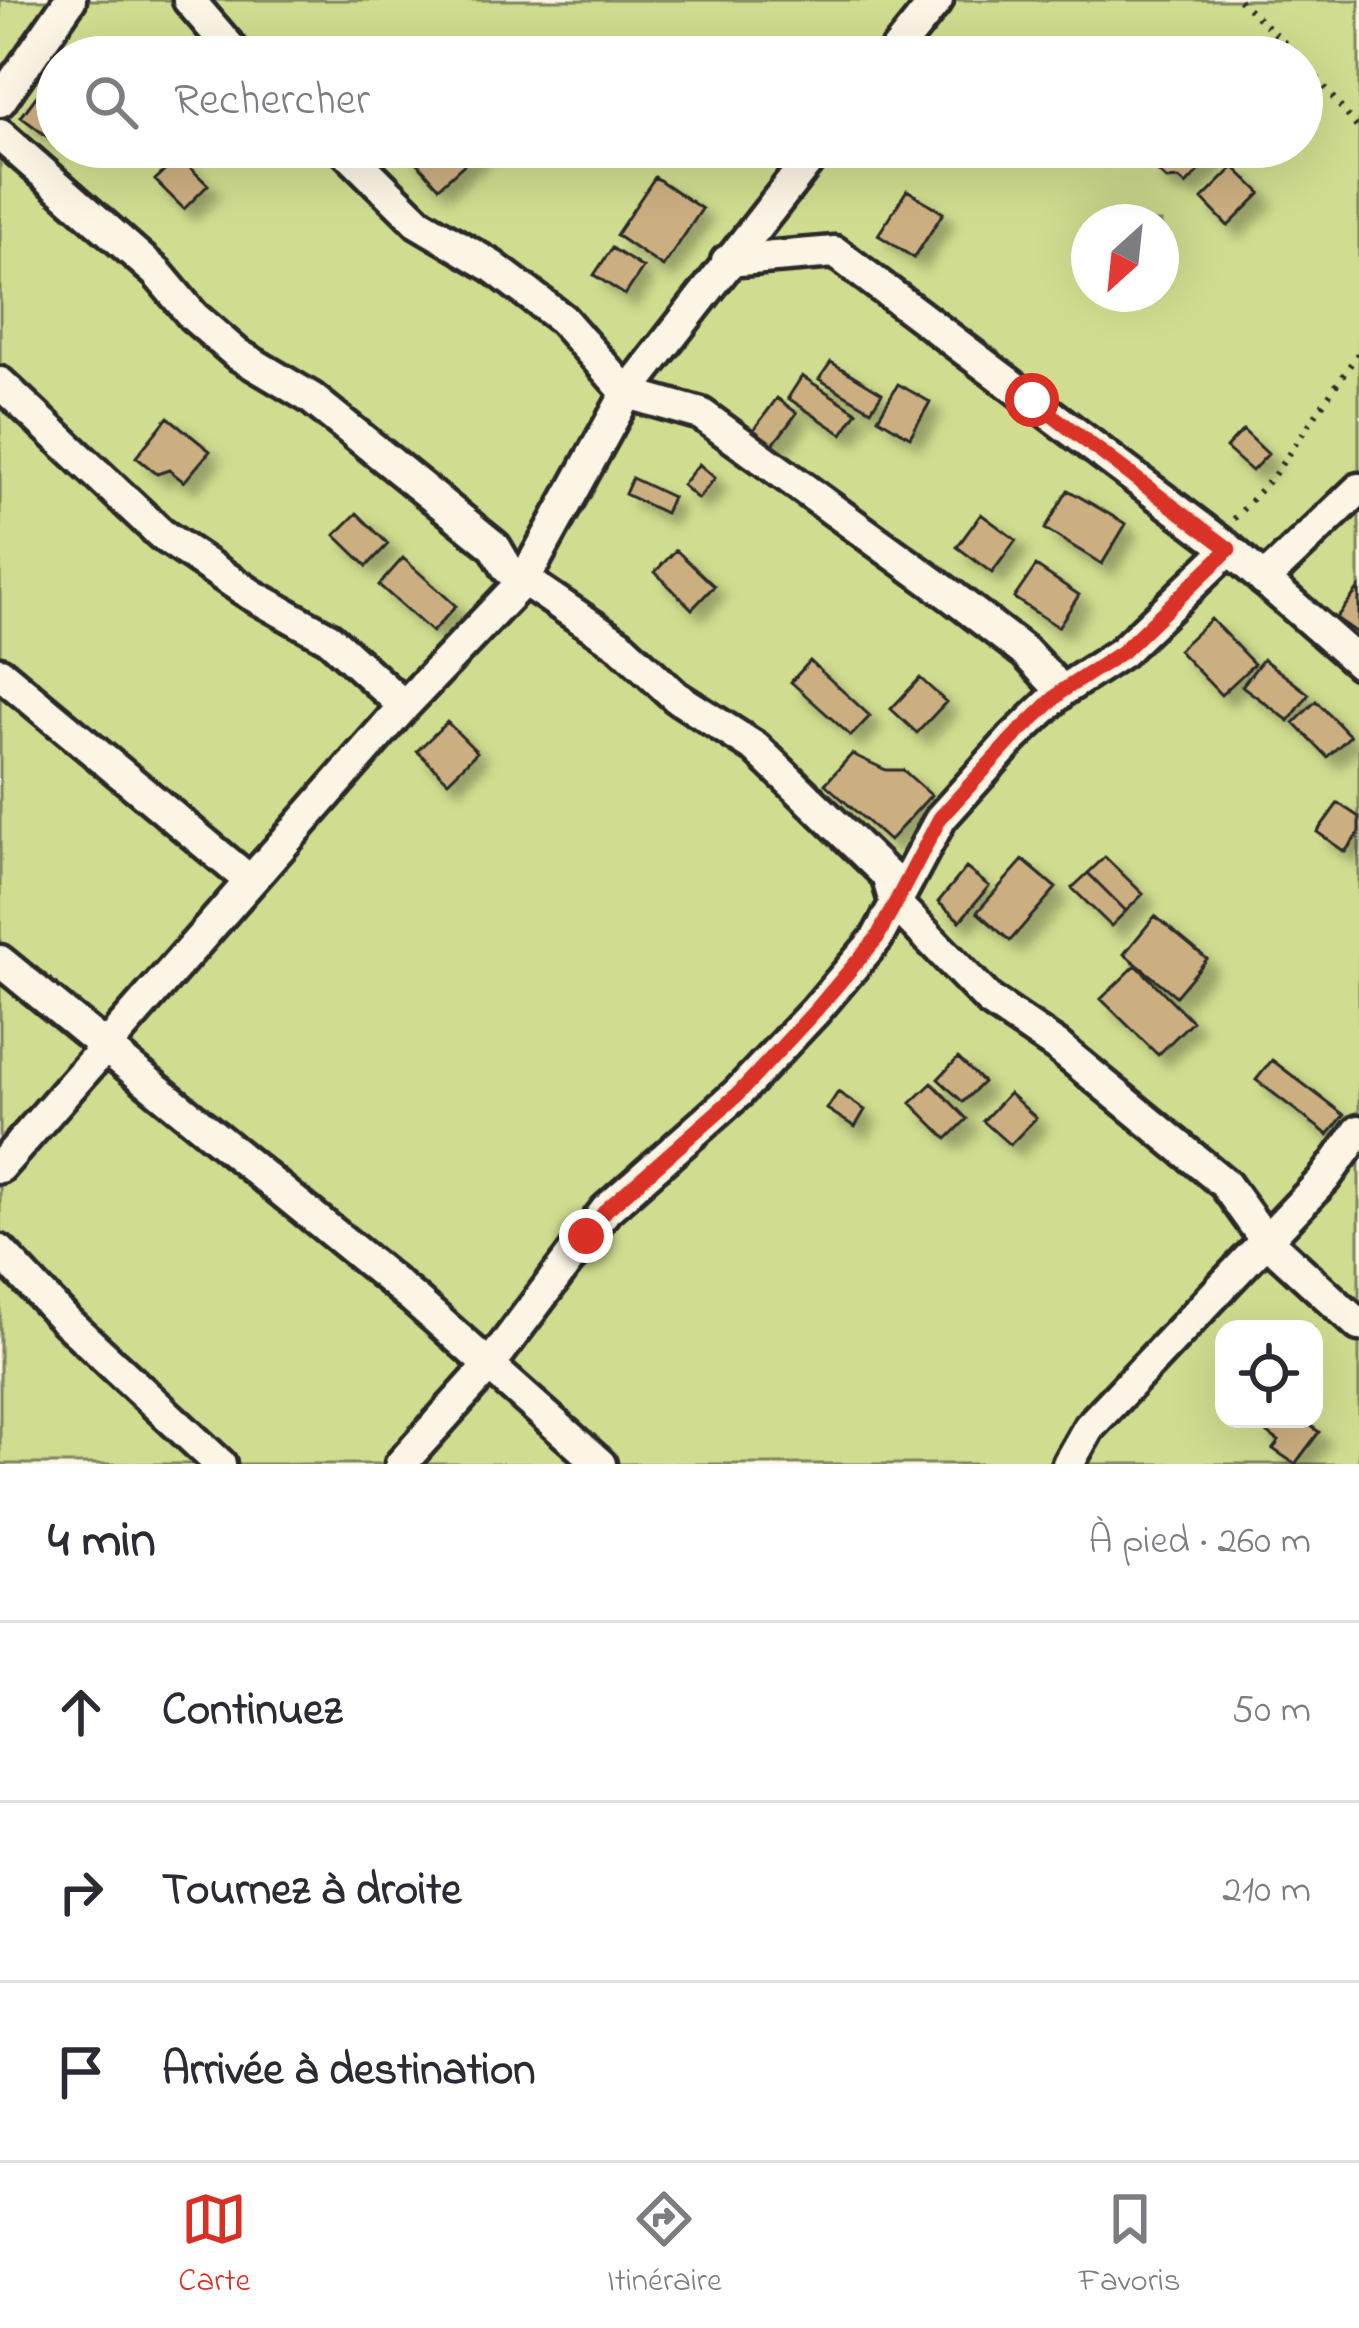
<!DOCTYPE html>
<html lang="fr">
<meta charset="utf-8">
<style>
body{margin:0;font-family:"Indie Flower",sans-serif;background:#f2f2f3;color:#2b2b33}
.controls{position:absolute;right:36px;bottom:36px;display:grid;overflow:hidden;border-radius:24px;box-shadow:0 12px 48px #0002}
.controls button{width:108px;height:108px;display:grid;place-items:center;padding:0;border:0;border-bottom:3px solid #e1e1e2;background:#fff;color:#2b2b33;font:60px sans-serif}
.compass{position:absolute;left:1071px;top:204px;width:108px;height:108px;border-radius:50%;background:#fff;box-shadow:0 12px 48px #0002;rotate:207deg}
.stop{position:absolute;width:36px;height:36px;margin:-27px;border:9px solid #d93025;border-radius:50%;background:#fff}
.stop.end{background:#d93025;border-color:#fff;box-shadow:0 3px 12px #0008}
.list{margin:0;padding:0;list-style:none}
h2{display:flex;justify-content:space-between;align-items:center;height:156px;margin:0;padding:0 48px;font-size:51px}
h2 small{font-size:39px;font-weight:400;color:#7c7c81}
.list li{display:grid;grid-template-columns:78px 1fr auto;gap:36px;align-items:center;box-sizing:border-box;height:180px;padding:0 48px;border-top:3px solid #e1e1e2}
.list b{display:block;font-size:45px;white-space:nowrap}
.list em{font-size:39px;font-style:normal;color:#7c7c81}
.icon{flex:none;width:66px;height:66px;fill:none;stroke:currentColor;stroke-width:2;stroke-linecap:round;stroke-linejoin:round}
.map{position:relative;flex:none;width:1359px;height:1464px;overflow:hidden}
.search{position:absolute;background:#fff;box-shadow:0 12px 48px #0002;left:36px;right:36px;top:36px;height:132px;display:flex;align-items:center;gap:30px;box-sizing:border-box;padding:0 42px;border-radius:66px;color:#7c7c81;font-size:45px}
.sheet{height:696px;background:#fff}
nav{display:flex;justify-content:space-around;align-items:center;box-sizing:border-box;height:168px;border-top:3px solid #e1e1e2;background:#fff;font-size:33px;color:#7c7c81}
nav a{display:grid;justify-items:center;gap:6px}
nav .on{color:#d93025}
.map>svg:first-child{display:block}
</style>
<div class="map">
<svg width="1359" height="1464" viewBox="0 0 1359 1464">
<defs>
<filter id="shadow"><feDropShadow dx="11" dy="11" stdDeviation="6" flood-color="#0004"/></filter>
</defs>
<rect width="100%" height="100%" fill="#fcf5e5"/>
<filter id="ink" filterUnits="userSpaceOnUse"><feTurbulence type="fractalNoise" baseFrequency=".00833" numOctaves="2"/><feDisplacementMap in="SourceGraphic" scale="24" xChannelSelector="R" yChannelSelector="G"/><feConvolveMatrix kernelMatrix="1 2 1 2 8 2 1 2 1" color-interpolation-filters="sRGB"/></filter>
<g filter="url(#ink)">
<path fill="#d0dc8f" stroke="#7e845d" stroke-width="3" fill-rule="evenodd" d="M 0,0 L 1359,0 L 1359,1464 L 0,1464 ZM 57,57 L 1302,57 L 1302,147 L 57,147 ZM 1089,222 L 1161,222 L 1161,294 L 1089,294 ZM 1224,1329 L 1314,1329 L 1314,1419 L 1224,1419 Z"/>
<path fill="#ccaf81" stroke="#2b2b2b" stroke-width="3" filter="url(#shadow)" d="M 52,75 L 57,80 L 57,144 L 21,117 Z
M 403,147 L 475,147 L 479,151 L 439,187 Z
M 1171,147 L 1203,147 L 1213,156 L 1186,185 L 1179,179 L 1167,180 L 1152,166 Z
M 179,157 L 208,185 L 184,209 L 155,180 Z
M 1234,167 L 1261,193 L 1228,226 L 1202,199 Z
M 655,177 L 702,209 L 663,267 L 616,235 Z
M 907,190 L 943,213 L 914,258 L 878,235 Z
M 612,248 L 643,268 L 625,295 L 594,275 Z
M 831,362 L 882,393 L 871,410 L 819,379 Z
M 802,376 L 857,412 L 842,434 L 788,398 Z
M 898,384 L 930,402 L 910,437 L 878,418 Z
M 777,398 L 797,413 L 772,446 L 752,432 Z
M 168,417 L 210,451 L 184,482 L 169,470 L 157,474 L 136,457 Z
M 1243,430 L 1268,454 L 1252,471 L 1226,448 Z
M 699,464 L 715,478 L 698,499 L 682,485 Z
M 632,478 L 672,497 L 665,513 L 625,494 Z
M 1068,490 L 1126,524 L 1102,564 L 1045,529 Z
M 357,513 L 388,544 L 367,566 L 335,535 Z
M 981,514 L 1016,540 L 992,573 L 957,547 Z
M 676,550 L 714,586 L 692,609 L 655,572 Z
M 403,558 L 456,606 L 432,632 L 379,585 Z
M 1036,566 L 1079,595 L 1058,627 L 1014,598 Z
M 1359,588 L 1359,634 L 1336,618 Z
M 1211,619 L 1254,664 L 1221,695 L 1178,650 Z
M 1263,659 L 1309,694 L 1289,721 L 1242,686 Z
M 810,661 L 870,716 L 851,736 L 791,682 Z
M 920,678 L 946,702 L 917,733 L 891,709 Z
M 1316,701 L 1350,736 L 1327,757 L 1294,723 Z
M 447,722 L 477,752 L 448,781 L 417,751 Z
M 852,754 L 886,770 L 903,770 L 931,795 L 889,841 L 825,784 Z
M 1338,803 L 1359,817 L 1359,833 L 1345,852 L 1317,832 Z
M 1105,857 L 1143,894 L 1126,911 L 1088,873 Z
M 1023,860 L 1056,888 L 1010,941 L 977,912 Z
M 966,868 L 989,886 L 960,921 L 938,902 Z
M 1088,873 L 1126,911 L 1111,926 L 1072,888 Z
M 1155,916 L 1207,959 L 1176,996 L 1124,954 Z
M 1136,965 L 1192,1021 L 1158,1055 L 1101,999 Z
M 958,1058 L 983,1082 L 963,1102 L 938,1079 Z
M 1272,1060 L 1344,1115 L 1328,1135 L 1256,1080 Z
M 932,1083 L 967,1119 L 947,1139 L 911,1103 Z
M 838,1092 L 865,1110 L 855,1127 L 827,1109 Z
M 1009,1093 L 1036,1118 L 1010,1145 L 983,1121 Z
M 1269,1419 L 1302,1419 L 1319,1432 L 1295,1464 L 1273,1449 L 1279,1441 L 1262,1429 Z"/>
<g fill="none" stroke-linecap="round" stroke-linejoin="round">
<defs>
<path id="minor" d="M 189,0 L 238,57
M 891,57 L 937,0
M 0,101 L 70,0
M 0,135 L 157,273 L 193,316 L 237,354 L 311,398 L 495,547 L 508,569 L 620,645 L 676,697 L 756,748 L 887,875 L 895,903 L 989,1000 L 1057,1046 L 1225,1184 L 1264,1238 L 1359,1325
M 342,147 L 419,223 L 492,266 L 562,319 L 627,393 L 701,414 L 953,597 L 1026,653 L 1062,691
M 727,261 L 835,252 L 1229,549 L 1359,663
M 0,383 L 161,534 L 252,595 L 329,638 L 404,706
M 1264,580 L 1359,489
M 0,673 L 250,881
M 0,961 L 414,1299 L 600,1464
M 0,1167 L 404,706 L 524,580 L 627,393 L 819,147
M 0,1251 L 67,1322 L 220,1464
M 401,1464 L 489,1366 L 606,1210 L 738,1093 L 816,1010 L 877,938 L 941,818 L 1013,738 L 1062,691 L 1122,652 L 1229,549
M 1068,1464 L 1089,1427 L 1325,1178 L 1359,1131"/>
</defs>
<use href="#minor" stroke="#2b2b2b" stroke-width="39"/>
<path stroke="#2b2b2b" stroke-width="6" stroke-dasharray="3 9" stroke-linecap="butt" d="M 1239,0 L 1300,57
M 1302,59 L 1359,130
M 1234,519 L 1274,475 L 1359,352"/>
<use href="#minor" stroke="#fcf5e5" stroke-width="30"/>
</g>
</g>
<g fill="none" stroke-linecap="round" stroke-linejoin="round" filter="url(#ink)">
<path stroke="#d93025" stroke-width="15" d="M 586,1236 L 606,1210 L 738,1094 L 816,1010 L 877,938 L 940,818 L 1013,738 L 1062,691 L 1122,652 L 1229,549 L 1032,400"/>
</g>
</svg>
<div class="controls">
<button><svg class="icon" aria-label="locate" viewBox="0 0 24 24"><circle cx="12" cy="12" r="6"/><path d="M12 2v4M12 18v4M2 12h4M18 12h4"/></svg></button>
</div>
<svg class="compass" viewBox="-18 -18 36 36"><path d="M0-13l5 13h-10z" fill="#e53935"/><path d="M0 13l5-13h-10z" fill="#7c7c81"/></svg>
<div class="stop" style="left:1032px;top:400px"></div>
<div class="stop end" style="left:586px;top:1236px"></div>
<div class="search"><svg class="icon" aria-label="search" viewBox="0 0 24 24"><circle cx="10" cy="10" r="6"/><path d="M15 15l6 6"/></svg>Rechercher</div>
</div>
<section class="sheet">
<h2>4 min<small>À pied · 260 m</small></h2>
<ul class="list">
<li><svg class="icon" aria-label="ahead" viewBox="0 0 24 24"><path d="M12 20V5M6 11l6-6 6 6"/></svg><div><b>Continuez</b></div><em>50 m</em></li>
<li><svg class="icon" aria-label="right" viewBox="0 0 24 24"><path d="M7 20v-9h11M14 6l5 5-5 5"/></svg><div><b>Tournez à droite</b></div><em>210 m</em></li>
<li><svg class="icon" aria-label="arrive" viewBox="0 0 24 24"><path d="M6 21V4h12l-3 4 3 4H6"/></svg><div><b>Arrivée à destination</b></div></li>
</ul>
</section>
<nav>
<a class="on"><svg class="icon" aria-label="map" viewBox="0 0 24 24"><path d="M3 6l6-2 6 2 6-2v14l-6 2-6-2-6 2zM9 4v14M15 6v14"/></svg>Carte</a>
<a><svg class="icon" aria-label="directions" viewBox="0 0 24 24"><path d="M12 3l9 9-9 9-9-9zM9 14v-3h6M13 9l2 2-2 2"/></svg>Itinéraire</a>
<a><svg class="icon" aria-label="saved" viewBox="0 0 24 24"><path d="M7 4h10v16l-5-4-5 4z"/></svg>Favoris</a>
</nav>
